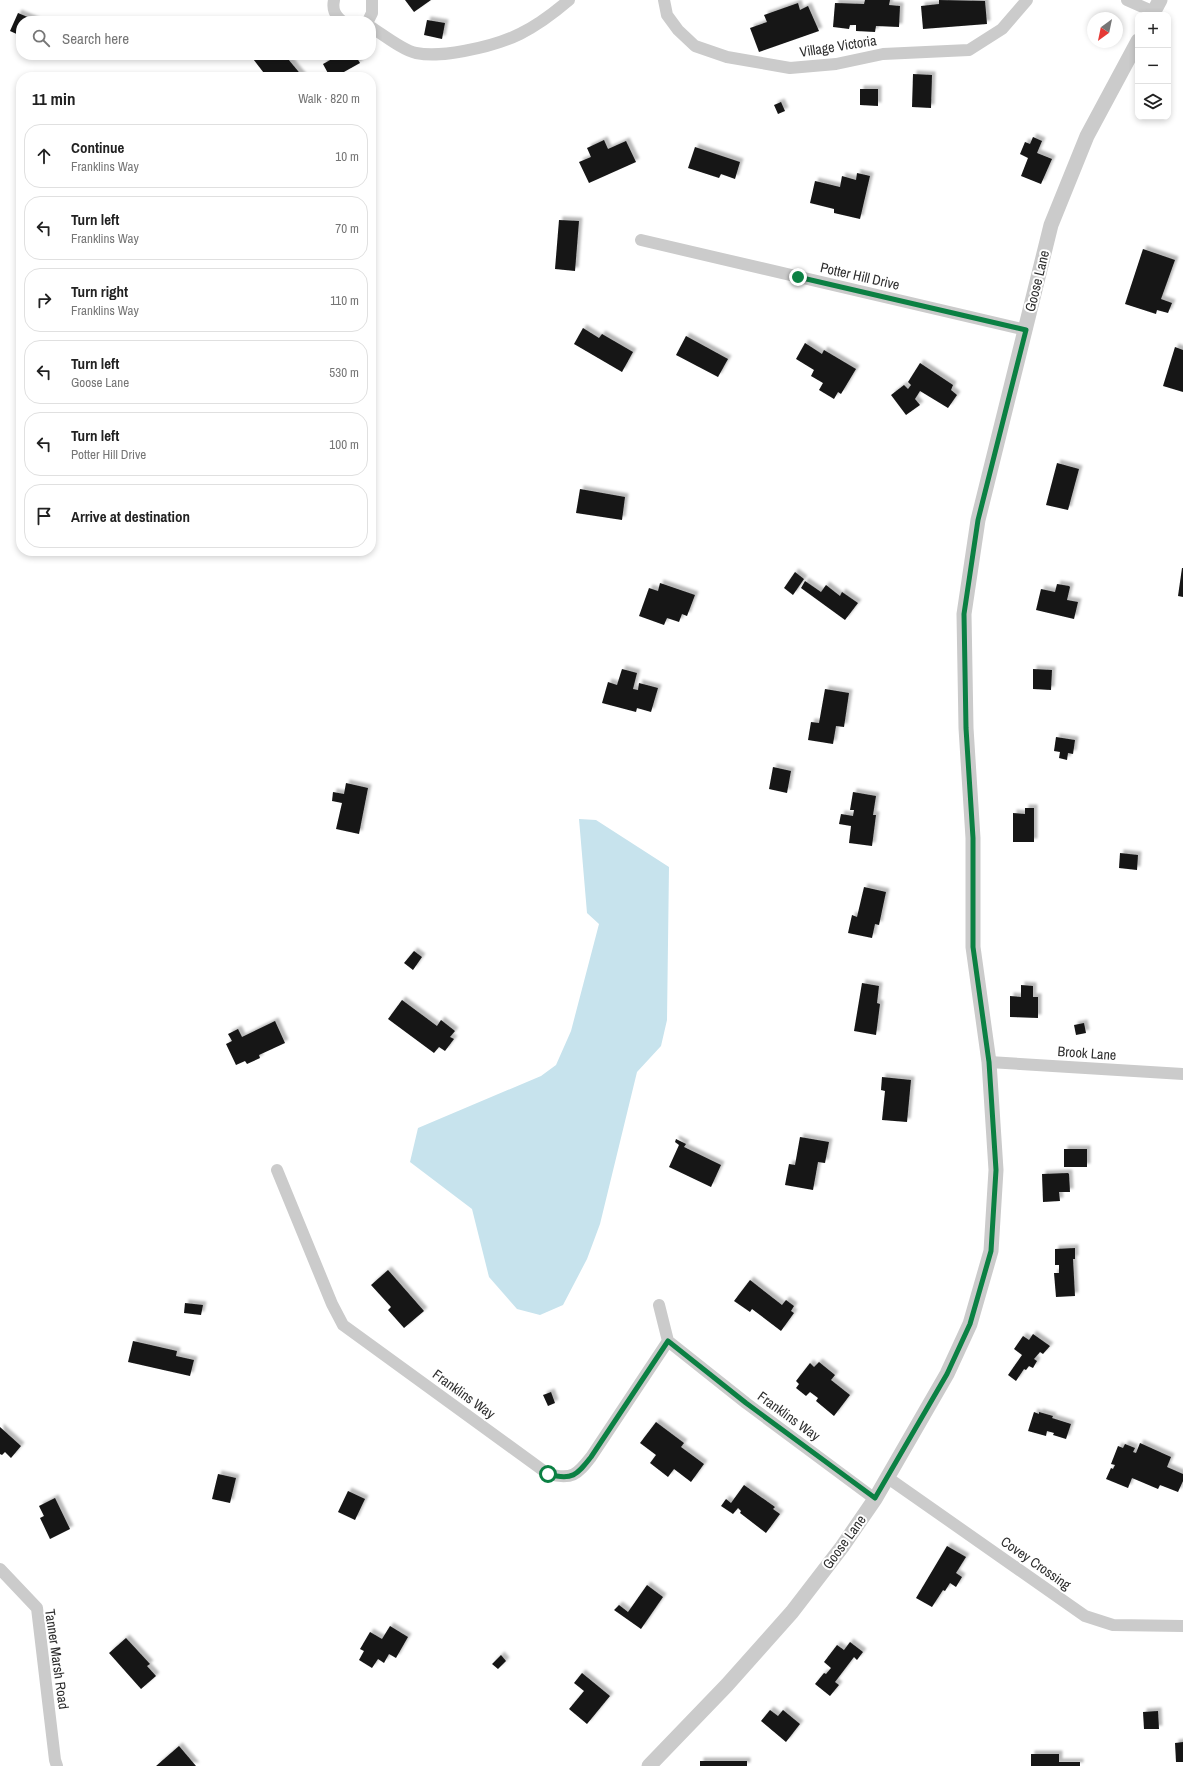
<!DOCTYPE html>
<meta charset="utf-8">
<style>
body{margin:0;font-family:"Archivo Narrow",sans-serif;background:#f2f2f2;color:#222}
.controls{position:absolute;right:12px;top:12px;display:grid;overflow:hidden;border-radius:8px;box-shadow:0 2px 6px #0003}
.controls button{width:36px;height:36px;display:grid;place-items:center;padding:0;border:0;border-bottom:1px solid #e0e0e0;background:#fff;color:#222;font:20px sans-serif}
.compass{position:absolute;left:1087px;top:12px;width:36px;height:36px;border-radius:50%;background:#fff;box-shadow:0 2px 6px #0003;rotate:213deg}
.stop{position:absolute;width:12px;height:12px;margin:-9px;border:3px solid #0b8043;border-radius:50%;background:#fff}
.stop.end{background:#0b8043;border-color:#fff;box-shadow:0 1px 4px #0008}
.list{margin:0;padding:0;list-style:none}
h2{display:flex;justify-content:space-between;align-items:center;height:52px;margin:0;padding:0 16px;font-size:17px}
h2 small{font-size:13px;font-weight:400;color:#767676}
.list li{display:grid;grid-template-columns:26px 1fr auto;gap:12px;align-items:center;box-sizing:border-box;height:64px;margin:0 8px 8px;padding:0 8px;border:1px solid #e0e0e0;border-radius:16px}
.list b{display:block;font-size:15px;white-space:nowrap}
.list p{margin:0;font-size:13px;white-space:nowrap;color:#767676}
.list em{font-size:13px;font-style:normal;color:#767676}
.icon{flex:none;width:22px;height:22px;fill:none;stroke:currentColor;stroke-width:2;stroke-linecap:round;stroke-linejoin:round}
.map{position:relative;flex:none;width:1183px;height:1766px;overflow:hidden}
.search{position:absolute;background:#fff;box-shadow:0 2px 6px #0003;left:16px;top:16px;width:360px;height:44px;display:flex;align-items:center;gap:10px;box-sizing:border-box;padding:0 14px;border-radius:16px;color:#767676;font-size:15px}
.panel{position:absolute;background:#fff;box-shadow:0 2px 6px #0003;left:16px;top:72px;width:360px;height:484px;border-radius:16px}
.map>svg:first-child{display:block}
</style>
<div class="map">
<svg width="1183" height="1766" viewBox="0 0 1183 1766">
<defs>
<filter id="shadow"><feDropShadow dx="3.5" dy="-3.5" stdDeviation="1" flood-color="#0004"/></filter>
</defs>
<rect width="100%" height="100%" fill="#fff"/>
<path fill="#c7e3ed" d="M 579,819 L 596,820 L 669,867 L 667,1020 L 661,1046 L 637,1072 L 600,1224 L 587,1259 L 563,1305 L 540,1315 L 517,1309 L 489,1277 L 472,1209 L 410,1162 L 418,1128 L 541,1076 L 556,1065 L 571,1031 L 599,924 L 587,913 Z"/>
<path fill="#151515" filter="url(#shadow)" d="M 405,0 L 431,0 L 414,12 Z
M 865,0 L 890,0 L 889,5 L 900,6 L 899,27 L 876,26 L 875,32 L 856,31 L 856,25 L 850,25 L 849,29 L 833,27 L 835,3 L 864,4 Z
M 939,0 L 985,1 L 987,24 L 923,29 L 921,6 L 939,4 Z
M 798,3 L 800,10 L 808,6 L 819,31 L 759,52 L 750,28 L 767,22 L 764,15 Z
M 18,13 L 37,21 L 21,21 L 21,36 L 10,31 Z
M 427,20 L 445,23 L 442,39 L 424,35 Z
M 250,55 L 293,55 L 288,59 L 303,77 L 267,77 Z
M 339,55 L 355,55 L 360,63 L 335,77 L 330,77 L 323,64 Z
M 913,74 L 932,75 L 931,108 L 912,107 Z
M 860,89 L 878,89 L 878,106 L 860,105 Z
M 781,102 L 785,111 L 778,114 L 774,105 Z
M 1033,137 L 1042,141 L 1037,153 L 1052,159 L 1041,184 L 1021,176 L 1028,158 L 1020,154 L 1025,142 L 1030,144 Z
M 604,140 L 608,149 L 626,141 L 636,162 L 589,183 L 579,162 L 591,157 L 587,148 Z
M 695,147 L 740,162 L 735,179 L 721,174 L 719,178 L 688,168 Z
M 857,173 L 870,176 L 860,219 L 834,213 L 834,209 L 810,203 L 815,181 L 840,187 L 842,176 L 856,180 Z
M 559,220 L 579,221 L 575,271 L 555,269 Z
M 1143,249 L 1175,260 L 1161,299 L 1172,303 L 1168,313 L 1157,310 L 1156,314 L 1125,304 Z
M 583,328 L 599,338 L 602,334 L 633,352 L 622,372 L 574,344 Z
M 686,336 L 728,359 L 718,377 L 676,355 Z
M 805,343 L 822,354 L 824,350 L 856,369 L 841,394 L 838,392 L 834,399 L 819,390 L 823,383 L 811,376 L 814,370 L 796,359 Z
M 1175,347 L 1183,350 L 1183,392 L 1163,386 Z
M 920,363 L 953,385 L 951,390 L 957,395 L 948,408 L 920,391 L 915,399 L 920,405 L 906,415 L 891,395 L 904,385 L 908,389 L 911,385 L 908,382 Z
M 1057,463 L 1079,469 L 1068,510 L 1046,505 Z
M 580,489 L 625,497 L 622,520 L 576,513 Z
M 1182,568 L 1183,568 L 1183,597 L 1178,596 Z
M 795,572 L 804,579 L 793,595 L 784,588 Z
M 805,581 L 821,592 L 826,585 L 840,596 L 842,592 L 858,603 L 845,620 L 801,588 Z
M 660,583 L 695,595 L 687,616 L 682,614 L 679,622 L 667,618 L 664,625 L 639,616 L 649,588 L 658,591 Z
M 1057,584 L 1069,586 L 1070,587 L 1067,600 L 1078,602 L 1074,619 L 1036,610 L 1041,589 L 1055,592 Z
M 622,669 L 637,673 L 633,689 L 638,690 L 639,683 L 658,688 L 651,712 L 637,708 L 636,712 L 602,703 L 608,682 L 617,685 Z
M 1033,669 L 1052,670 L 1051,690 L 1033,689 Z
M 825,689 L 849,693 L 844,727 L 836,726 L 833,744 L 808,740 L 811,722 L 819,723 Z
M 1056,737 L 1075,740 L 1073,754 L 1068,753 L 1067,760 L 1059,758 L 1060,752 L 1054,751 Z
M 773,767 L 791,771 L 787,793 L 769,789 Z
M 346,783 L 368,788 L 359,834 L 336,829 L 342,803 L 332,801 L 333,792 L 344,794 Z
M 853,792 L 876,796 L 873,815 L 876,815 L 872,846 L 849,843 L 851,826 L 839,824 L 841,814 L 853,816 L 854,810 L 850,810 Z
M 1025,808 L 1034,808 L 1034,842 L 1013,842 L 1013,813 L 1025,814 Z
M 1120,853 L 1138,855 L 1137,870 L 1119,868 Z
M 864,887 L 886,892 L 879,925 L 875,924 L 872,938 L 848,933 L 852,915 L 857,917 Z
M 414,951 L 422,957 L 413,970 L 404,963 Z
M 862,983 L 879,986 L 877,1003 L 880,1004 L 876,1035 L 854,1031 Z
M 1021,985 L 1033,986 L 1033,997 L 1038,997 L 1038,1018 L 1010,1017 L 1010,996 L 1021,997 Z
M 402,1000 L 437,1026 L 441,1020 L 455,1031 L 450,1037 L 454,1039 L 445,1051 L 439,1047 L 434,1053 L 388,1019 Z
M 275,1021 L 285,1043 L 259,1055 L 260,1058 L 247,1064 L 245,1061 L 236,1065 L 226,1044 L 232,1041 L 228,1034 L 238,1029 L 242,1037 Z
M 1084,1023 L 1086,1033 L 1076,1035 L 1074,1025 Z
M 882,1077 L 911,1080 L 907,1122 L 882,1120 L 885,1091 L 881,1090 Z
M 800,1137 L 829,1142 L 825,1163 L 818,1162 L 813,1190 L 785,1185 L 789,1164 L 795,1165 Z
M 676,1139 L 686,1144 L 684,1147 L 721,1165 L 711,1187 L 669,1167 L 679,1145 L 675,1142 Z
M 1064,1149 L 1087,1149 L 1087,1167 L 1064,1167 Z
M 1068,1173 L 1069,1174 L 1070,1192 L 1059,1192 L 1060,1201 L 1043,1202 L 1042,1174 Z
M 1075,1248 L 1075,1259 L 1073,1259 L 1075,1296 L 1056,1297 L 1054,1273 L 1059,1273 L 1059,1265 L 1055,1265 L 1055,1249 Z
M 388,1270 L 424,1311 L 404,1328 L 388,1310 L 391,1307 L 371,1285 Z
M 750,1280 L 782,1305 L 786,1300 L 794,1306 L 791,1311 L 794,1313 L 781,1331 L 752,1309 L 750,1312 L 734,1301 Z
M 185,1303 L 203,1305 L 201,1315 L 184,1313 Z
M 1033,1334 L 1050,1346 L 1043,1354 L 1040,1352 L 1034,1359 L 1037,1361 L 1033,1368 L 1029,1366 L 1026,1370 L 1024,1369 L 1016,1381 L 1008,1375 L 1022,1355 L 1014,1349 L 1023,1336 L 1029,1340 Z
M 133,1341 L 177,1351 L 176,1356 L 194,1360 L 190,1376 L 128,1362 Z
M 819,1362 L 835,1375 L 831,1380 L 850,1395 L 834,1416 L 816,1401 L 818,1398 L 810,1392 L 806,1396 L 796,1388 L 799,1384 L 796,1381 L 810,1363 L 814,1367 Z
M 551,1392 L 555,1403 L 548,1406 L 543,1395 Z
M 1034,1412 L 1039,1414 L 1039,1412 L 1053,1416 L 1052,1418 L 1071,1424 L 1066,1439 L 1053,1435 L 1054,1433 L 1047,1431 L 1046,1436 L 1028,1431 Z
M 656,1422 L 684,1443 L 681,1447 L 704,1464 L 691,1482 L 674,1469 L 668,1477 L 650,1463 L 656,1455 L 640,1443 Z
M 0,1427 L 21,1446 L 11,1458 L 5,1452 L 2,1455 L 0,1454 Z
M 1140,1443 L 1171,1457 L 1167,1467 L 1183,1474 L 1183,1481 L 1178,1492 L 1160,1485 L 1158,1489 L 1132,1478 L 1128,1488 L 1106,1479 L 1111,1468 L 1113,1469 L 1115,1465 L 1111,1464 L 1118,1446 L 1123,1448 L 1125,1444 L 1135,1448 L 1133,1452 L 1136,1453 Z
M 218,1474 L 236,1478 L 230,1503 L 212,1499 Z
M 744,1485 L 775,1507 L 773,1509 L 780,1514 L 766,1533 L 740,1513 L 741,1511 L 738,1508 L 733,1514 L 721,1506 L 726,1499 L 731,1503 Z
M 348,1491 L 365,1499 L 355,1520 L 338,1512 Z
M 55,1498 L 70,1529 L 50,1539 L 40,1518 L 44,1516 L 39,1506 Z
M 947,1546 L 966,1557 L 956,1573 L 962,1577 L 956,1587 L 950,1583 L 945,1591 L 943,1590 L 932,1607 L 916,1598 Z
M 647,1585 L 663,1597 L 641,1629 L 614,1610 L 619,1605 L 628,1612 Z
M 390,1626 L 408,1637 L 396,1658 L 389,1654 L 384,1663 L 378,1659 L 372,1668 L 359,1660 L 364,1651 L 360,1649 L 370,1632 L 382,1639 Z
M 126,1638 L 150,1664 L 147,1666 L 156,1676 L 141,1689 L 109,1653 Z
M 850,1642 L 863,1652 L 857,1660 L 854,1657 L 835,1682 L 839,1685 L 830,1696 L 815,1684 L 824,1673 L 826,1674 L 831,1668 L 824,1662 L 837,1645 L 844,1650 Z
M 501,1655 L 506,1661 L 498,1669 L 492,1664 Z
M 582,1673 L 610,1696 L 587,1724 L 569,1709 L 584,1691 L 574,1683 Z
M 770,1710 L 778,1716 L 783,1710 L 800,1724 L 786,1742 L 761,1721 Z
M 1158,1711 L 1159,1729 L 1144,1729 L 1143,1712 Z
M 1183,1742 L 1183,1762 L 1176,1762 L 1175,1743 Z
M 179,1746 L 196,1766 L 156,1766 Z
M 1031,1754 L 1059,1754 L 1059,1762 L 1080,1762 L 1080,1766 L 1031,1766 Z
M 700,1761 L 747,1761 L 747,1766 L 700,1766 Z"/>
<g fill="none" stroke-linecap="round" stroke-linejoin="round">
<path stroke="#cbcbcb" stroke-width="12" d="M 334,0 C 332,10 335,15 342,21
M 664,0 L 667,15 L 678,30 L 695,46 L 727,57 L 790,68 L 836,64 L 883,54 L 969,50 L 1002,29 L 1027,0
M 1127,0 L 1154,12
M 368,21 L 372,13 L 372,0
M 371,27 C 382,34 404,51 416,53 C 432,56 447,54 464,51 C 509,43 534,30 569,0
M 641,240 L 1026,330
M 989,1062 L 1183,1074
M 277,1170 L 332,1304 L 343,1325 L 548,1474 C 572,1480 577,1475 591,1457 L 668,1341 L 746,1403 L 875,1499
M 659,1305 L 668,1341
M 888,1478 L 1085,1616 L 1113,1625 L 1183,1626
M 0,1569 L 37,1608 L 55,1760 L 57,1766"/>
<path stroke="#cbcbcb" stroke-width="15" d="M 1152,15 L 1160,0
M 649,1766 L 727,1685 L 792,1612 L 842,1547 L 875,1499 L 947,1374 L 970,1324 L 991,1251 L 996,1170 L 989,1062 L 973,947 L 973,838 L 966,728 L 964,614 L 978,520 L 1051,225 L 1087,136 L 1138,41"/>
</g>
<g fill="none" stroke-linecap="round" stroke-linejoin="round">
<path stroke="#0b8043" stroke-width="5" d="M 548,1474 C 572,1481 577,1475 591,1457 L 668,1341 L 746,1403 L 875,1498 L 947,1374 L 970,1324 L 991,1251 L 996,1170 L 989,1062 L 973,947 L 973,838 L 966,728 L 964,614 L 978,520 L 1026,330 L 798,277"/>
</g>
<g text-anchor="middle" stroke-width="4" stroke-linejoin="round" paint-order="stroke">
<g font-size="14" fill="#2e2e2e" stroke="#fff">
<text transform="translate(838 46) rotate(-9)" y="5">Village Victoria</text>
<text transform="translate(860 276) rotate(13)" y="5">Potter Hill Drive</text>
<text transform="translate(1037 281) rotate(-76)" y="5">Goose Lane</text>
<text transform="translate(1087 1053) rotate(4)" y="5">Brook Lane</text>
<text transform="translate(464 1394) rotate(36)" y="5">Franklins Way</text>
<text transform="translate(789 1416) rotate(36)" y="5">Franklins Way</text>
<text transform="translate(844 1542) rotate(-54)" y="5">Goose Lane</text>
<text transform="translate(1036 1563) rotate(35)" y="5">Covey Crossing</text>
<text transform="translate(57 1659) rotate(82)" y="5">Tanner Marsh Road</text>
</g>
</g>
</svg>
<div class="controls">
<button>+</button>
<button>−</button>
<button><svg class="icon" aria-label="layers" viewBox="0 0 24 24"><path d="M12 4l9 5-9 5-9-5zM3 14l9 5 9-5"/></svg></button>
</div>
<svg class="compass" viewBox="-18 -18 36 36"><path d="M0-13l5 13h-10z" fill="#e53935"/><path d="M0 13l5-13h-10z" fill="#767676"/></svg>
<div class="stop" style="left:548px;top:1474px"></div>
<div class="stop end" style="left:798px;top:277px"></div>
<div class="search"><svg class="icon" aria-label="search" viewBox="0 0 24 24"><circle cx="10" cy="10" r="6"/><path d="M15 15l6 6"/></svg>Search here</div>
<section class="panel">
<h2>11 min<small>Walk · 820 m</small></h2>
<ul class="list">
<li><svg class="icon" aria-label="ahead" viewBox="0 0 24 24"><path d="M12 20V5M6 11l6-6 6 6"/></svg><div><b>Continue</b><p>Franklins Way</p></div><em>10 m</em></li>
<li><svg class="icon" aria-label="left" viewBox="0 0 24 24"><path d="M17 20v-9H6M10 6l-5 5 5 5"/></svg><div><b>Turn left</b><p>Franklins Way</p></div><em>70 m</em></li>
<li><svg class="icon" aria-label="right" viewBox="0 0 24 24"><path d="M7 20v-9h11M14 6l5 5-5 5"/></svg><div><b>Turn right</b><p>Franklins Way</p></div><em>110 m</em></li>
<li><svg class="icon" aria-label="left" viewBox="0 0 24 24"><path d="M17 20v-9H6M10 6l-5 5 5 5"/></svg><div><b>Turn left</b><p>Goose Lane</p></div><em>530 m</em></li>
<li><svg class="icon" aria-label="left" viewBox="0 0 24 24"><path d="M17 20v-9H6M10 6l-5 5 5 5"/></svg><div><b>Turn left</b><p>Potter Hill Drive</p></div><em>100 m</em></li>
<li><svg class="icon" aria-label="arrive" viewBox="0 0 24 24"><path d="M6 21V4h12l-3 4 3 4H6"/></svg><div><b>Arrive at destination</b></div></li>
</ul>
</section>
</div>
